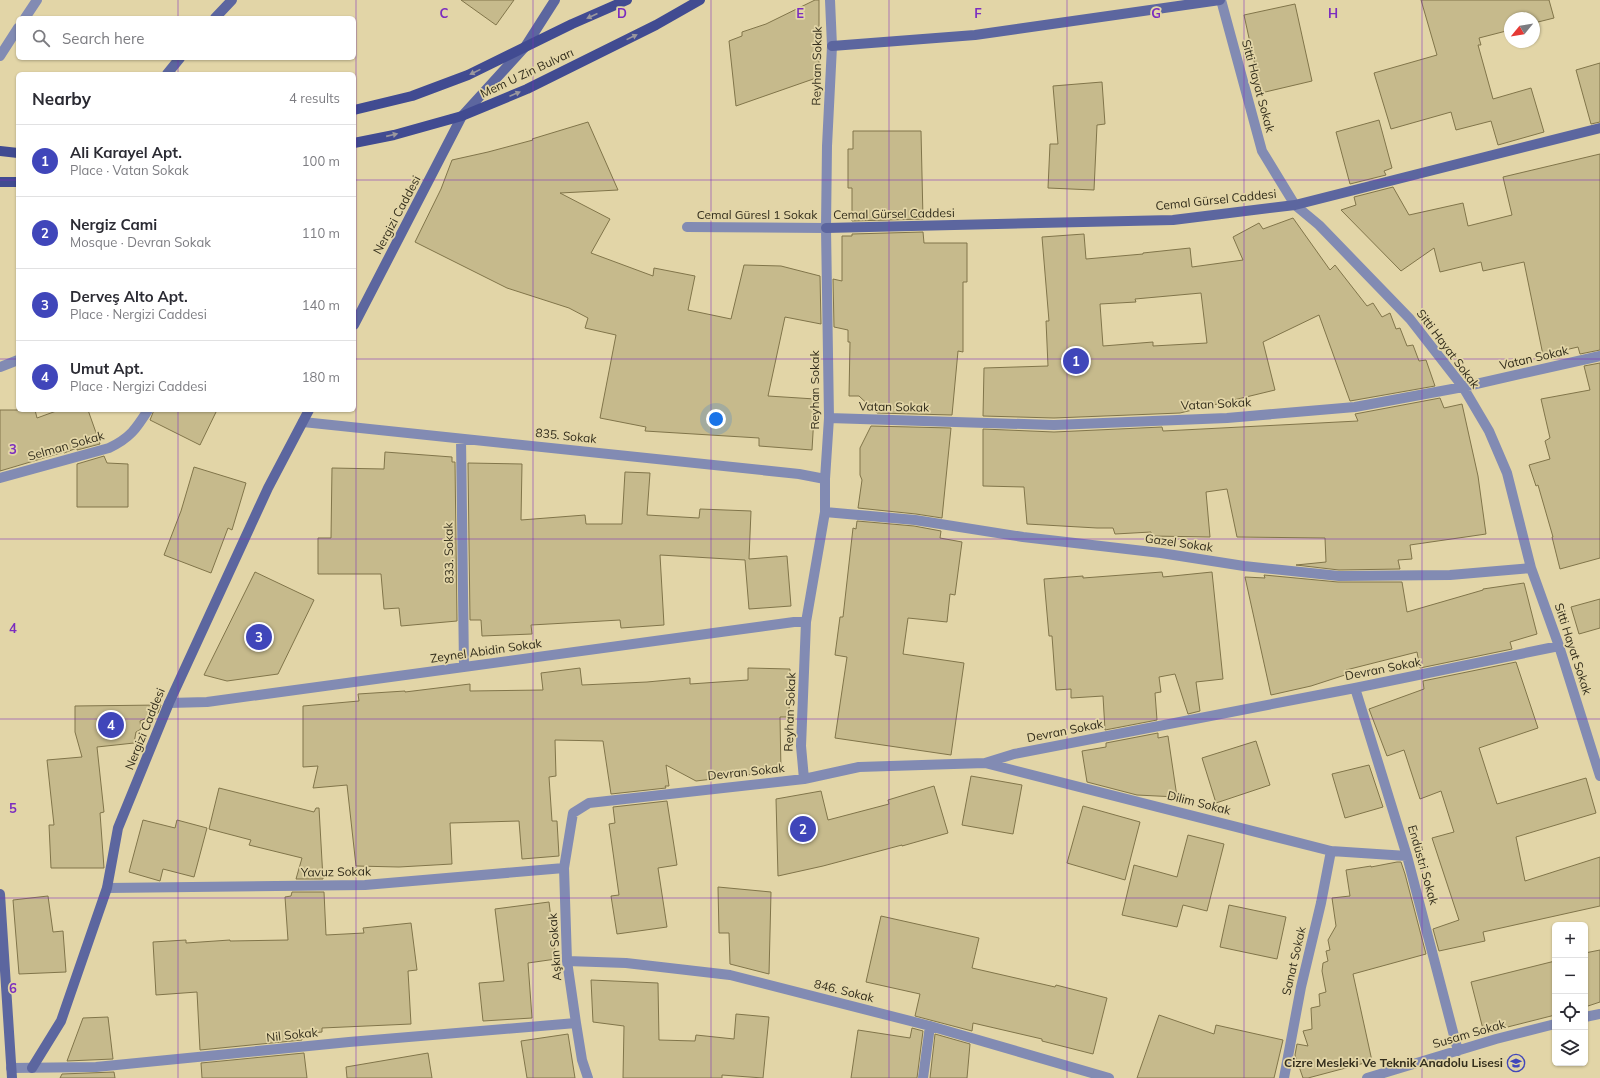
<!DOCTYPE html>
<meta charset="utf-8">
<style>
body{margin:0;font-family:Mulish,sans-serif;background:#f2f2f3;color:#2b2b33}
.controls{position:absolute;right:12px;bottom:12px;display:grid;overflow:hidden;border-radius:6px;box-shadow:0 1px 3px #0004}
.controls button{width:36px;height:36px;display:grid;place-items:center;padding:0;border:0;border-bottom:1px solid #e1e1e2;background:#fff;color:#2b2b33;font:20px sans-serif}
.compass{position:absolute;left:1504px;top:12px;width:36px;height:36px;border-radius:50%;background:#fff;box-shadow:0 1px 3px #0004;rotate:240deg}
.you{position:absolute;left:716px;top:419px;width:14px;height:14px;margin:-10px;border:3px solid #fff;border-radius:50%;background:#1a73e8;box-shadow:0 0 0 6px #1a73e833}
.badge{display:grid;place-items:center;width:26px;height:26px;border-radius:50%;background:#4046ba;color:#fff;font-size:13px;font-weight:700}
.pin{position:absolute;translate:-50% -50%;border:2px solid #fff;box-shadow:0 1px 4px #0006}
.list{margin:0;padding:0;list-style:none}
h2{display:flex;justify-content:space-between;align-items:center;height:52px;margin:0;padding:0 16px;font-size:17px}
h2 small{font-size:13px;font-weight:400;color:#7c7c81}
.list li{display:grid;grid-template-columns:26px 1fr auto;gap:12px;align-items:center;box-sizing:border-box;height:72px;padding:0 16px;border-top:1px solid #e1e1e2}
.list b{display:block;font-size:15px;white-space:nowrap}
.list p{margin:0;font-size:13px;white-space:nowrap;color:#7c7c81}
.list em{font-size:13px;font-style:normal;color:#7c7c81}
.icon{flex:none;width:22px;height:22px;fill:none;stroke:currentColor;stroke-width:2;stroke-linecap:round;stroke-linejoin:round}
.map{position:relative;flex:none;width:1600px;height:1078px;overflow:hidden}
.search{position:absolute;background:#fff;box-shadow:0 1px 3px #0004;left:16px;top:16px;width:340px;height:44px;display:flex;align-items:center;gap:10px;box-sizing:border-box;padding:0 14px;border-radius:6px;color:#7c7c81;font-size:15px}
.panel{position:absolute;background:#fff;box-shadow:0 1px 3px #0004;left:16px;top:72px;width:340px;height:340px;border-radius:6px}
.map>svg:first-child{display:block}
</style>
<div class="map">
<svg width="1600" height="1078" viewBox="0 0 1600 1078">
<rect width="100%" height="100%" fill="#e2d5a7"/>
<path fill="#c6ba8c" stroke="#81754a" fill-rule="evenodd" d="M 461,0 L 514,0 L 496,25 Z
M 815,0 L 819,0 L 819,77 L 736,106 L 729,41 L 742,36 L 742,32 L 766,24 Z
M 1421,0 L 1549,0 L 1554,18 L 1534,23 L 1534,18 L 1510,18 L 1510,30 L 1479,38 L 1481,45 L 1478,45 L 1493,99 L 1531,88 L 1544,132 L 1498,145 L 1491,121 L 1456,130 L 1451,112 L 1391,129 L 1374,73 L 1437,55 Z
M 1295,4 L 1312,81 L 1261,93 L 1244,15 Z
M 1600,63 L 1600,122 L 1591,124 L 1576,70 Z
M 1102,82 L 1105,124 L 1097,125 L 1094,190 L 1048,188 L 1050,144 L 1058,144 L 1053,86 Z
M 1379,120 L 1392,168 L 1384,171 L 1386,175 L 1350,184 L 1336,132 Z
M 588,122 L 618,190 L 560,193 L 610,219 L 591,253 L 653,276 L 654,268 L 695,276 L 688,310 L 731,319 L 744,265 L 781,266 L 820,276 L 821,324 L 785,317 L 768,396 L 815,399 L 812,450 L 759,446 L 759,438 L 645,431 L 646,427 L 600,418 L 616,335 L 585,328 L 588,318 L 569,308 L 507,288 L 415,242 L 441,189 L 452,160 L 488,152 L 533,140 L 532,139 Z
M 853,131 L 921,131 L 923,219 L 852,221 L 852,188 L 848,188 L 848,149 L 853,149 Z
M 1600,154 L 1600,350 L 1580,354 L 1578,347 L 1543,355 L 1524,262 L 1483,271 L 1481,262 L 1440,272 L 1434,248 L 1401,271 L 1341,210 L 1356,205 L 1354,197 L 1393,187 L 1409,215 L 1463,203 L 1468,226 L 1512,215 L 1503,177 Z
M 1293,218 L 1330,270 L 1335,265 L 1367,306 L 1373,303 L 1382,317 L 1390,313 L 1396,329 L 1400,328 L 1407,346 L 1413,345 L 1419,361 L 1426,360 L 1435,386 L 1350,401 L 1319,315 L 1263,342 L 1275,390 L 1180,413 L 1054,418 L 983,416 L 984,368 L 1048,366 L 1046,321 L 1049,321 L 1042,237 L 1084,234 L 1086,259 L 1143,254 L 1143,253 L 1190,248 L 1192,267 L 1243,260 L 1233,237 L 1259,223 L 1263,229 ZM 1201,293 L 1207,343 L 1153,346 L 1153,342 L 1103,346 L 1100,304 L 1136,302 L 1135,299 Z
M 923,232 L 924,243 L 967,243 L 967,282 L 963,282 L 963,352 L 958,351 L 952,415 L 877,413 L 859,396 L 849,396 L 850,342 L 848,342 L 848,330 L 834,327 L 833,279 L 842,281 L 842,236 L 852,236 L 852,234 Z
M 1600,363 L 1600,558 L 1560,569 L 1552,537 L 1553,537 L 1538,485 L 1536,486 L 1529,465 L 1550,459 L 1545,441 L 1550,438 L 1541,399 L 1590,390 L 1584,366 Z
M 1440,398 L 1444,408 L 1462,404 L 1478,476 L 1486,534 L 1410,545 L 1412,559 L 1398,560 L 1400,569 L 1339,570 L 1296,565 L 1326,562 L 1325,538 L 1237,537 L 1227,489 L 1206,492 L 1210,537 L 1151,536 L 1151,532 L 1115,534 L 1113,528 L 1097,528 L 1027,524 L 1024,487 L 983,486 L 983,429 L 1054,432 L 1162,427 L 1163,431 L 1358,421 L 1355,414 Z
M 0,410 L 35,410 L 37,418 L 59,410 L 88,410 L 100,444 L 77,450 L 77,448 L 64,453 L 64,452 L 0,471 Z
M 154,410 L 217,410 L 200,445 L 150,420 Z
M 871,426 L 951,428 L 942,518 L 916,514 L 858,508 L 862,480 L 860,475 L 860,448 Z
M 385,452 L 452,457 L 452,462 L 455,462 L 457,621 L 401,626 L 399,608 L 384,609 L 381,574 L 318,574 L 318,538 L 331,538 L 332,468 L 384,469 Z
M 104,456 L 107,463 L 128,464 L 128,507 L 77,507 L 77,464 Z
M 468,463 L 522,464 L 521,520 L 585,515 L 586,524 L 622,524 L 625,472 L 650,473 L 647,515 L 699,518 L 700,509 L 751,511 L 749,559 L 787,556 L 791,606 L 749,609 L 745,560 L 660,555 L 664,625 L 621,628 L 620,620 L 531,625 L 532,634 L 482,636 L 481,620 L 470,620 Z
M 194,467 L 246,483 L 232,530 L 228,528 L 211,573 L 164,555 L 181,511 Z
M 857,521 L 914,526 L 941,531 L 940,538 L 962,542 L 955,595 L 950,594 L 947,622 L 908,618 L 903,654 L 964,663 L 951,755 L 835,738 L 847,657 L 835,655 L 840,617 L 843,617 L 853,528 L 856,529 Z
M 255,572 L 314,600 L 278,674 L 227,681 L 204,675 Z
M 1162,572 L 1163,577 L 1212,572 L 1223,679 L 1196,682 L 1200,711 L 1188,714 L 1175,674 L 1159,677 L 1161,692 L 1155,693 L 1157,720 L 1105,730 L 1103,696 L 1071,698 L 1071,689 L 1056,690 L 1052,636 L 1049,636 L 1044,579 L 1083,576 L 1083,578 Z
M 1264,575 L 1338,582 L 1402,582 L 1407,612 L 1483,590 L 1483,589 L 1524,583 L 1537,634 L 1510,642 L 1512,649 L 1420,668 L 1417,652 L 1346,670 L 1348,674 L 1311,686 L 1271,695 L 1245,577 L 1265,578 Z
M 1600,599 L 1600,628 L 1579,634 L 1571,607 Z
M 1516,662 L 1538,728 L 1479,748 L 1497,804 L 1586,778 L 1596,813 L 1516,837 L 1525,881 L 1600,857 L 1600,906 L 1483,932 L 1485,941 L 1439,951 L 1433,929 L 1459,920 L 1432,838 L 1454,832 L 1441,791 L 1420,799 L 1404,750 L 1387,756 L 1369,709 L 1424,689 L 1423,681 Z
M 580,668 L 582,685 L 647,682 L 690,678 L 690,684 L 748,680 L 748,668 L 790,669 L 789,717 L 780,717 L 781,771 L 696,781 L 666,765 L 669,786 L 665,786 L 666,788 L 611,794 L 603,741 L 555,740 L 556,776 L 549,777 L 552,821 L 557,821 L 559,856 L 522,859 L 519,821 L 450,823 L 452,864 L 399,867 L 356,866 L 347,785 L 313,788 L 318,766 L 303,767 L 303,706 L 359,701 L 358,694 L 405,691 L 405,692 L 470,684 L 470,691 L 543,690 L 541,673 Z
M 161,705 L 158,713 L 140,721 L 141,729 L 136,732 L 134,743 L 97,747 L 104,812 L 100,813 L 104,868 L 51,868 L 49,825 L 54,825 L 47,760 L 82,757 L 75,732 L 75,706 Z
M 1158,733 L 1158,738 L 1168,736 L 1177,797 L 1137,795 L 1087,782 L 1082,751 L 1106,747 L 1106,743 Z
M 1256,741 L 1270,785 L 1216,803 L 1202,758 Z
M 1369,765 L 1383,807 L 1345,818 L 1332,774 Z
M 971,776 L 1022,785 L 1013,834 L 962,825 Z
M 934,786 L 948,833 L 902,846 L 902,845 L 823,866 L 778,876 L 776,799 L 821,791 L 828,820 L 889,804 L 888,800 Z
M 219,788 L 314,812 L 316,808 L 319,808 L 323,879 L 296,879 L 302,858 L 249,845 L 251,840 L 209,829 Z
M 667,801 L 677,865 L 658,868 L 667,927 L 617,934 L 611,896 L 619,895 L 609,824 L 615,823 L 613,807 Z
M 1083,806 L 1140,822 L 1125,880 L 1067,863 Z
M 143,820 L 175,828 L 177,820 L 207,828 L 194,877 L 163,869 L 160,881 L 129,872 Z
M 1188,835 L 1224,844 L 1207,911 L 1183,905 L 1177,927 L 1122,915 L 1134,865 L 1177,877 Z
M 1397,862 L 1401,862 L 1405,874 L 1426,954 L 1353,974 L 1372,1061 L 1308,1078 L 1303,1078 L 1295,1055 L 1297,1044 L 1308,1046 L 1303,1031 L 1312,1029 L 1311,1008 L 1320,1006 L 1319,994 L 1326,992 L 1322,971 L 1323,963 L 1328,961 L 1326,951 L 1330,950 L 1328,940 L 1336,926 L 1332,898 L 1350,896 L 1346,870 L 1371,866 L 1371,867 Z
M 718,887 L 771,892 L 769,974 L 730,964 L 729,933 L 719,933 Z
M 292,892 L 324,892 L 326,935 L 364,933 L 363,928 L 411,923 L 417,970 L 408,971 L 411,1024 L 322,1028 L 322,1032 L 301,1034 L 302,1040 L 200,1050 L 197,992 L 156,995 L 153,942 L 186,940 L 186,943 L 230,940 L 230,941 L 288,940 L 285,897 L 291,896 Z
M 48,896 L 53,932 L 63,931 L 66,972 L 19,974 L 13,900 Z
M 549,902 L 556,959 L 528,963 L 532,1018 L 483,1021 L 479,983 L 504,981 L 495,909 Z
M 1229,905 L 1286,917 L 1277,959 L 1220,947 Z
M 881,916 L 979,938 L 972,968 L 1055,987 L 1056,985 L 1107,998 L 1093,1054 L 1042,1041 L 1042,1039 L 973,1023 L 972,1031 L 915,1016 L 920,994 L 866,982 Z
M 1600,950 L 1600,1002 L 1585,1007 L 1585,953 Z
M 1555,961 L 1555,1015 L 1484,1033 L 1471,982 Z
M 591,980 L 658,983 L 659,1040 L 695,1041 L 696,1035 L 734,1039 L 736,1014 L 769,1017 L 763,1078 L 722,1075 L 722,1078 L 623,1078 L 624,1026 L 593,1022 Z
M 1159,1015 L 1214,1034 L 1216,1025 L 1283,1040 L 1274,1078 L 1137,1078 Z
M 108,1017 L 113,1059 L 67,1061 L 83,1018 Z
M 912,1028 L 923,1031 L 917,1078 L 851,1078 L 858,1030 L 910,1038 Z
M 568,1034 L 575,1078 L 527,1078 L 521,1041 Z
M 935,1034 L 970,1044 L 967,1078 L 930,1078 Z
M 304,1053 L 307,1078 L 202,1078 L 201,1063 Z
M 428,1053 L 432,1078 L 347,1078 L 346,1067 Z
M 114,1072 L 115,1078 L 60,1078 L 62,1074 Z"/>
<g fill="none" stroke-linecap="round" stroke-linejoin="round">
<path stroke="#828bb3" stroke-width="10" d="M 1221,0 L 1262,151 L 1295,205 L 1319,225 L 1410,319 L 1463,387 L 1489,431 L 1507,473 L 1531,568 L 1559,646 L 1600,776
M 25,18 L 37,0
M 0,56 L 18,28
M 687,227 L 826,228
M 0,367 L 18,360
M 829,418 L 1054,425 L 1227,418 L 1355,407 L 1463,387 L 1600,356
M 303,422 L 799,474 L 825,479
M 461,439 L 464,667
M 0,478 L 109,448 C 130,438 136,429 148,410
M 825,512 L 915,520 L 1023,537 L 1161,553 L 1244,566 L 1339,576 L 1450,575 L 1531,568
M 1355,688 L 1407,856 L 1458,1051
M 169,703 L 207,702 L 794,622 L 806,622
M 985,763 L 1331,851 L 1407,856
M 804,779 L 801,746 L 806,622 L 825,512 L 825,479 L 829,418 L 826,228 L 827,146 L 832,46 L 830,0
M 107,888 L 365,885 L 564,868
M 567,961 L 626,963 L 730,975 L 930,1026 L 1109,1078
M 1585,1017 L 1600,1014
M 11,1068 L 96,1067 L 349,1042 L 576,1023
M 588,1078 L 582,1060 L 576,1023 L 567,961 L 564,868 L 573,813 L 589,803 L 804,779 L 859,767 L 985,763 L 1014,754 L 1355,688 L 1559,646
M 923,1078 L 930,1026
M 1284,1078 L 1301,987 L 1321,903 L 1331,851
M 1367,1078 L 1496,1039 L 1555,1024"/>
<path stroke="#5c669f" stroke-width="10" d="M 215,18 L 232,0
M 832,46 L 975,35 L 1220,0
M 167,74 L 180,58
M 826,228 L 1173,220 L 1295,205 L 1600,128
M 354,325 L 462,116 L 525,47 L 555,0
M 0,894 L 12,1078
M 32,1068 L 61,1021 L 107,888 L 118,828 L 169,703 L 268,488 L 309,410"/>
<path stroke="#414b91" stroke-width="10" d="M 354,110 L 412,96 L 468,75 L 572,24 L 627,0
M 354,143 L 394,135 L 462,116 L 527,89 L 656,25 L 700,0
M 0,151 L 18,153
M 0,182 L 18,182"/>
</g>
<defs><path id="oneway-solid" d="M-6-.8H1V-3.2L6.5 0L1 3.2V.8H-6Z"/></defs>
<g fill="#9a979d">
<use href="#oneway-solid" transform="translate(592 16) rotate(156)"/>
<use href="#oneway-solid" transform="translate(632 37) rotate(-26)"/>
<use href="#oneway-solid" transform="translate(475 72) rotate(154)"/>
<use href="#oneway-solid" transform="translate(515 94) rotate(-23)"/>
<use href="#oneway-solid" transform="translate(392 135) rotate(-13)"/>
</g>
<path fill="none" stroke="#7b2cbf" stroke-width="1" stroke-opacity="0.55" d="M 178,0 L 178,18M 356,0 L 356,1078M 533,0 L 533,1078M 711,0 L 711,1078M 889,0 L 889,1078M 1067,0 L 1067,1078M 1244,0 L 1244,1078M 1422,0 L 1422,1078M 178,58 L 178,74M 0,180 L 18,180M 354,180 L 1600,180M 0,359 L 18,359M 354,359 L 1600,359M 178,410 L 178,1078M 0,539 L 1600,539M 0,719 L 1600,719M 0,898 L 1600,898"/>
<defs>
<symbol id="school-ring" viewBox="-11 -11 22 22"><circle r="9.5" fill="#e2d5a7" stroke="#4046ba" stroke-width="1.5"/><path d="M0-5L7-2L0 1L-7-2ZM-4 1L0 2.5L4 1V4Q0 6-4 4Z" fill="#4046ba"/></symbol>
</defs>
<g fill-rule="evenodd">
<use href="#school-ring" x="1506" y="1053" width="20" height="20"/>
</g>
<g text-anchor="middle" stroke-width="3.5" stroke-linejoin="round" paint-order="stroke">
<g font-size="12" fill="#322d1b" stroke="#e2d5a7">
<text transform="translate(817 66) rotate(-89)" y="4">Reyhan Sokak</text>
<text transform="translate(527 73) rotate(-25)" y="4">Mem U Zin Bulvarı</text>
<text transform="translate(1258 86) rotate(75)" y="4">Sitti Hayat Sokak</text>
<text transform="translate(1216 200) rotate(-6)" y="4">Cemal Gürsel Caddesi</text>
<text transform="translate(894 214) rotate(-1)" y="4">Cemal Gürsel Caddesi</text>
<text transform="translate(397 215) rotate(-62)" y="4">Nergizi Caddesi</text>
<text x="757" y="219">Cemal Güresl 1 Sokak</text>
<text transform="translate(1448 349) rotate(53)" y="4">Sitti Hayat Sokak</text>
<text transform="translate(1534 358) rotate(-13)" y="4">Vatan Sokak</text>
<text transform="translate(815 390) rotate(-90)" y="4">Reyhan Sokak</text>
<text transform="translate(1216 404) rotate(-3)" y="4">Vatan Sokak</text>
<text transform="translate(894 407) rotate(1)" y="4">Vatan Sokak</text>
<text transform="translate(566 436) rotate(6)" y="4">835. Sokak</text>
<text transform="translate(66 446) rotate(-16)" y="4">Selman Sokak</text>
<text transform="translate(1179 543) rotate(8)" y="4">Gazel Sokak</text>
<text transform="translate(449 553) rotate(-91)" y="4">833. Sokak</text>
<text transform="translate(1573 649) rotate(72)" y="4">Sitti Hayat Sokak</text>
<text transform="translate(486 651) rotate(-8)" y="4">Zeynel Abidin Sokak</text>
<text transform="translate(1383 669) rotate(-11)" y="4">Devran Sokak</text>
<text transform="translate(790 712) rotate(-88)" y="4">Reyhan Sokak</text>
<text transform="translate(145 729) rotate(-68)" y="4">Nergizi Caddesi</text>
<text transform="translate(1065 731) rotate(-11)" y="4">Devran Sokak</text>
<text transform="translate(746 772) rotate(-6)" y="4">Devran Sokak</text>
<text transform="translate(1199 803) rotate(14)" y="4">Dilim Sokak</text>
<text transform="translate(1423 865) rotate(74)" y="4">Endüstri Sokak</text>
<text transform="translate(336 872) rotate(-1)" y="4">Yavuz Sokak</text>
<text transform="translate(555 947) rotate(-94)" y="4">Aşkın Sokak</text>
<text transform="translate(1294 961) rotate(-77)" y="4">Sanat Sokak</text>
<text transform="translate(844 991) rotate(14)" y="4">846. Sokak</text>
<text transform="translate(1469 1034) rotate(-16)" y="4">Susam Sokak</text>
<text transform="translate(292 1035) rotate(-6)" y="4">Nil Sokak</text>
</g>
<g font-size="12" font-weight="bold" fill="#322d1b" stroke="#e2d5a7" text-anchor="end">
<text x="1503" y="1067">Cizre Mesleki Ve Teknik Anadolu Lisesi</text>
</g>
</g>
<g font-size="13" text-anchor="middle" font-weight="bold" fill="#7b2cbf" stroke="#e2d5a7" stroke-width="3.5" stroke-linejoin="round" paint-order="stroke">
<text x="444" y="18">C</text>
<text x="622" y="18">D</text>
<text x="800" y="18">E</text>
<text x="978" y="18">F</text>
<text x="1156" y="18">G</text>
<text x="1333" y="18">H</text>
<text x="13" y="454">3</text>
<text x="13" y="633">4</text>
<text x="13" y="813">5</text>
<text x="13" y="993">6</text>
</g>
</svg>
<div class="controls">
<button>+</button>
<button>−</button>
<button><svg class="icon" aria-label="locate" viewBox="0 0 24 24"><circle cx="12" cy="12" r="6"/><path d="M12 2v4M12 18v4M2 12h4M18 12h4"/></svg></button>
<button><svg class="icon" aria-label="layers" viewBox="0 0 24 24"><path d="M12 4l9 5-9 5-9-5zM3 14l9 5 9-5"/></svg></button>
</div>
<svg class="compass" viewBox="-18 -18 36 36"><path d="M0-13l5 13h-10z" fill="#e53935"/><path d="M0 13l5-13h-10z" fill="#7c7c81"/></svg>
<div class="you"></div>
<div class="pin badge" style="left:1076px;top:361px">1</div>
<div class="pin badge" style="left:803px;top:829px">2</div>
<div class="pin badge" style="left:259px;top:637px">3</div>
<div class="pin badge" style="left:111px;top:725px">4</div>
<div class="search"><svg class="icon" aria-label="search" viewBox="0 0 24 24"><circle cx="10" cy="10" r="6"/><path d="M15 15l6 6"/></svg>Search here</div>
<section class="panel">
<h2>Nearby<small>4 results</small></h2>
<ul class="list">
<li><span class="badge">1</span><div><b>Ali Karayel Apt.</b><p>Place · Vatan Sokak</p></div><em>100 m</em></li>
<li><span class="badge">2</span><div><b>Nergiz Cami</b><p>Mosque · Devran Sokak</p></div><em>110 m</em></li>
<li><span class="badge">3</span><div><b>Derveş Alto Apt.</b><p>Place · Nergizi Caddesi</p></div><em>140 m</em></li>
<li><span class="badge">4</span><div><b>Umut Apt.</b><p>Place · Nergizi Caddesi</p></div><em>180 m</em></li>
</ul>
</section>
</div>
